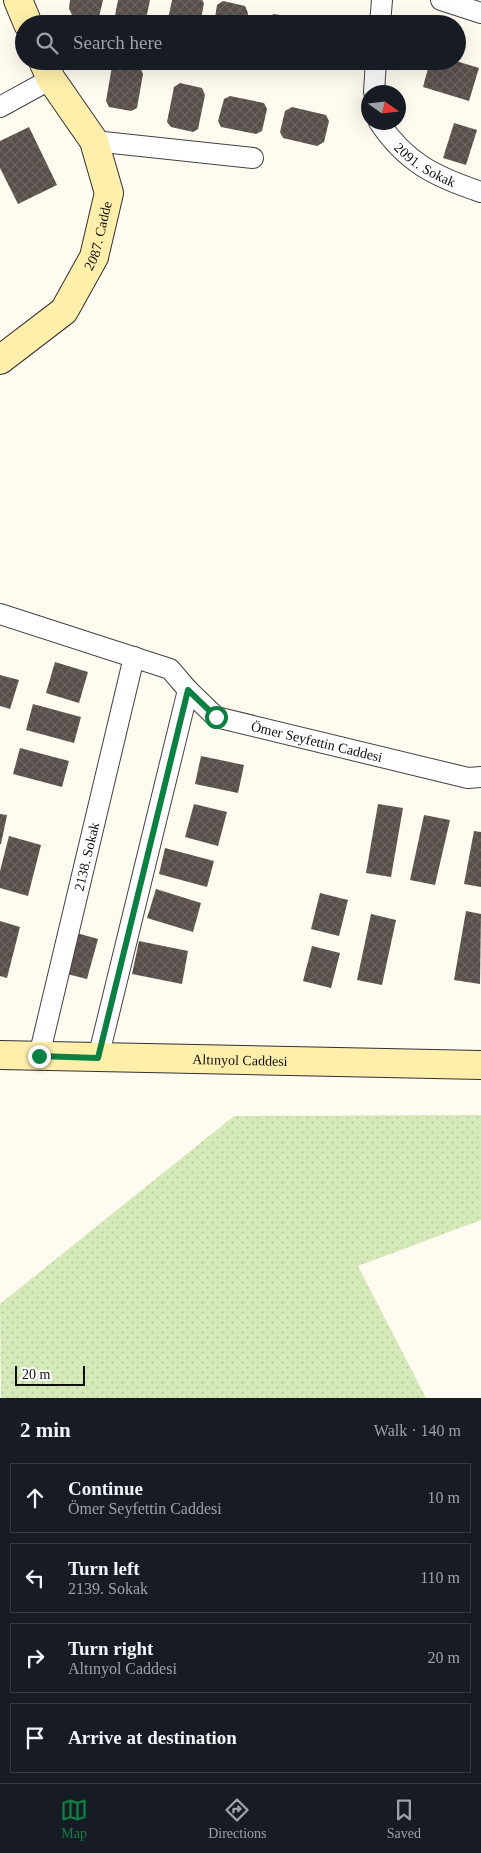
<!DOCTYPE html>
<meta charset="utf-8">
<style>
body{margin:0;font-family:"Times New Roman",serif;background:#242831;color:#f1f3f6}
.compass{position:absolute;left:361px;top:85px;width:45px;height:45px;border-radius:50%;background:#171b24;box-shadow:0 5px 20px #0002;rotate:104deg}
.scale{position:absolute;left:15px;bottom:12px;width:70px;box-sizing:border-box;padding-left:5px;border:2px solid #0f0f0f;border-top:0;font-size:14px;line-height:18px;white-space:nowrap;color:#0f0f0f;-webkit-text-stroke:4px #fff;paint-order:stroke}
.stop{position:absolute;width:15px;height:15px;margin:-11px;border:4px solid #0b8043;border-radius:50%;background:#fff}
.stop.end{background:#0b8043;border-color:#fff;box-shadow:0 1px 5px #0008}
.list{margin:0;padding:0;list-style:none}
h2{display:flex;justify-content:space-between;align-items:center;height:65px;margin:0;padding:0 20px;font-size:21px}
h2 small{font-size:16px;font-weight:400;color:#9ea1a6}
.list li{display:grid;grid-template-columns:32px 1fr auto;gap:15px;align-items:center;box-sizing:border-box;height:70px;margin:0 10px 10px;padding:0 10px;border:1px solid #363941;border-radius:0px}
.list b{display:block;font-size:19px;white-space:nowrap}
.list p{margin:0;font-size:16px;white-space:nowrap;color:#9ea1a6}
.list em{font-size:16px;font-style:normal;color:#9ea1a6}
.icon{flex:none;width:28px;height:28px;fill:none;stroke:currentColor;stroke-width:2;stroke-linecap:round;stroke-linejoin:round}
.map{position:relative;flex:none;width:481px;height:1398px;overflow:hidden}
.search{position:absolute;background:#171b24;box-shadow:0 5px 20px #0002;left:15px;right:15px;top:15px;height:55px;display:flex;align-items:center;gap:12px;box-sizing:border-box;padding:0 18px;border-radius:28px;color:#9ea1a6;font-size:19px}
.sheet{height:385px;background:#171b24}
nav{display:flex;justify-content:space-around;align-items:center;box-sizing:border-box;height:70px;border-top:1px solid #363941;background:#171b24;font-size:14px;color:#9ea1a6}
nav a{display:grid;justify-items:center;gap:2px}
nav .on{color:#0b8043}
.map>svg:first-child{display:block}
</style>
<div class="map">
<svg width="481" height="1398" viewBox="0 0 481 1398">
<defs>
<pattern id="grass-dots" width="8" height="8" patternUnits="userSpaceOnUse" patternTransform="scale(1.25)"><rect width="8" height="8" fill="#d6eab9"/><path d="M2 2h.1M6 6h.1" fill="none" stroke="#b6c89e" stroke-width="1.8" stroke-linecap="round"/></pattern>
<pattern id="building-cross-hatch" width="8" height="8" patternUnits="userSpaceOnUse" patternTransform="scale(1.25)"><rect width="8" height="8" fill="#584f4b"/><path d="M0 0l8 8M0 8l8-8" fill="none" stroke="#6b6461"/></pattern>
</defs>
<rect width="100%" height="100%" fill="#fffbf0"/>
<path fill="url(#grass-dots)" d="M 481,1115 L 481,1220 L 358,1266 L 426,1398 L 1,1398 L 0,1304 L 234,1116 Z"/>
<path fill="url(#building-cross-hatch)" d="M 70,0 L 103,0 L 99,17 L 94,20 L 72,15 L 69,9 Z
M 118,0 L 150,0 L 145,24 L 115,24 L 114,21 Z
M 172,0 L 202,0 L 204,3 L 200,24 L 167,24 Z
M 223,1 L 245,6 L 248,13 L 246,24 L 214,24 L 217,5 Z
M 274,14 L 296,18 L 299,24 L 267,24 L 268,17 Z
M 309,61 L 339,61 L 338,67 L 332,70 L 311,65 Z
M 430,61 L 456,61 L 479,68 L 469,101 L 423,87 Z
M 118,63 L 140,67 L 143,74 L 137,108 L 131,111 L 109,107 L 106,101 L 112,66 Z
M 180,83 L 202,88 L 205,95 L 198,129 L 193,132 L 171,127 L 167,122 L 174,87 Z
M 230,96 L 264,103 L 267,109 L 262,131 L 256,134 L 221,127 L 218,121 L 224,99 Z
M 292,107 L 326,115 L 329,121 L 324,142 L 317,146 L 283,138 L 280,132 L 285,111 Z
M 454,123 L 477,130 L 466,165 L 443,158 Z
M 29,127 L 57,185 L 18,204 L 0,168 L 0,141 Z
M 55,662 L 88,672 L 79,703 L 46,693 Z
M 0,675 L 19,680 L 10,709 L 0,706 Z
M 33,704 L 81,717 L 74,743 L 26,730 Z
M 20,748 L 69,761 L 62,787 L 13,774 Z
M 201,756 L 244,765 L 238,793 L 195,784 Z
M 194,804 L 227,812 L 218,846 L 185,837 Z
M 378,804 L 403,808 L 391,877 L 366,873 Z
M 0,814 L 7,815 L 1,844 L 0,844 Z
M 424,815 L 450,820 L 435,885 L 410,880 Z
M 474,831 L 481,832 L 481,887 L 464,884 Z
M 9,836 L 41,845 L 28,896 L 0,888 L 0,871 Z
M 165,848 L 214,861 L 207,887 L 159,874 Z
M 156,889 L 201,903 L 193,932 L 147,918 Z
M 320,893 L 348,900 L 339,936 L 311,929 Z
M 466,911 L 481,914 L 480,984 L 454,980 Z
M 371,914 L 396,920 L 382,985 L 357,980 Z
M 0,921 L 20,927 L 7,978 L 0,976 Z
M 73,932 L 98,939 L 87,979 L 63,973 Z
M 139,941 L 188,951 L 182,984 L 132,974 Z
M 312,946 L 340,953 L 331,988 L 303,981 Z"/>
<g fill="none" stroke-linecap="round" stroke-linejoin="round">
<defs>
<g id="street">
<path d="M 441,0 L 481,13"/>
<path d="M 380,24 L 382,0"/>
<path d="M 374,92 L 376,61"/>
<path d="M 0,107 L 51,79"/>
<path id="s1" d="M 379,122 C 406,163 436,177 481,192"/>
<path d="M 94,141 L 253,158"/>
<path id="s2" d="M 0,614 L 170,669 L 188,690 L 216,717 L 468,778 L 481,777"/>
<path id="s3" d="M 39,1056 L 134,657"/>
<path d="M 98,1058 L 188,690"/>
</g>
<g id="secondary">
<path d="M 18,0 L 28,24"/>
<path id="s4" d="M 0,360 L 64,311 L 94,257 L 109,193 L 94,141 L 51,79 L 43,61"/>
<path id="s5" d="M 0,1055 L 481,1065"/>
</g>
</defs>
<use href="#street" stroke="#424242" stroke-width="22"/>
<use href="#secondary" stroke="#313131" stroke-width="30"/>
<use href="#street" stroke="#fff" stroke-width="20"/>
<use href="#secondary" stroke="#ffefab" stroke-width="28"/>
</g>
<g fill="none" stroke-linecap="round" stroke-linejoin="round">
<path stroke="#0b8043" stroke-width="6" d="M 39,1056 L 98,1058 L 188,690 L 216,717"/>
</g>
<g text-anchor="middle" stroke-width="5" stroke-linejoin="round" paint-order="stroke">
<g font-size="14" fill="#0f0f0f" stroke="#fff">
<text dy="5" stroke="none"><textPath href="#s1" startOffset="64">2091. Sokak</textPath></text>
<text dy="5" stroke="none"><textPath href="#s4" startOffset="164">2087. Cadde</textPath></text>
<text dy="5" stroke="none"><textPath href="#s2" startOffset="349">Ömer Seyfettin Caddesi</textPath></text>
<text dy="5" stroke="none"><textPath href="#s3" startOffset="205">2138. Sokak</textPath></text>
<text dy="5" stroke="none"><textPath href="#s5" startOffset="240">Altınyol Caddesi</textPath></text>
</g>
</g>
</svg>
<svg class="compass" viewBox="-18 -18 36 36"><path d="M0-13l5 13h-10z" fill="#e53935"/><path d="M0 13l5-13h-10z" fill="#9ea1a6"/></svg>
<div class="scale">20 m</div>
<div class="stop" style="left:216px;top:717px"></div>
<div class="stop end" style="left:39px;top:1056px"></div>
<div class="search"><svg class="icon" aria-label="search" viewBox="0 0 24 24"><circle cx="10" cy="10" r="6"/><path d="M15 15l6 6"/></svg>Search here</div>
</div>
<section class="sheet">
<h2>2 min<small>Walk · 140 m</small></h2>
<ul class="list">
<li><svg class="icon" aria-label="ahead" viewBox="0 0 24 24"><path d="M12 20V5M6 11l6-6 6 6"/></svg><div><b>Continue</b><p>Ömer Seyfettin Caddesi</p></div><em>10 m</em></li>
<li><svg class="icon" aria-label="left" viewBox="0 0 24 24"><path d="M17 20v-9H6M10 6l-5 5 5 5"/></svg><div><b>Turn left</b><p>2139. Sokak</p></div><em>110 m</em></li>
<li><svg class="icon" aria-label="right" viewBox="0 0 24 24"><path d="M7 20v-9h11M14 6l5 5-5 5"/></svg><div><b>Turn right</b><p>Altınyol Caddesi</p></div><em>20 m</em></li>
<li><svg class="icon" aria-label="arrive" viewBox="0 0 24 24"><path d="M6 21V4h12l-3 4 3 4H6"/></svg><div><b>Arrive at destination</b></div></li>
</ul>
</section>
<nav>
<a class="on"><svg class="icon" aria-label="map" viewBox="0 0 24 24"><path d="M3 6l6-2 6 2 6-2v14l-6 2-6-2-6 2zM9 4v14M15 6v14"/></svg>Map</a>
<a><svg class="icon" aria-label="directions" viewBox="0 0 24 24"><path d="M12 3l9 9-9 9-9-9zM9 14v-3h6M13 9l2 2-2 2"/></svg>Directions</a>
<a><svg class="icon" aria-label="saved" viewBox="0 0 24 24"><path d="M7 4h10v16l-5-4-5 4z"/></svg>Saved</a>
</nav>
